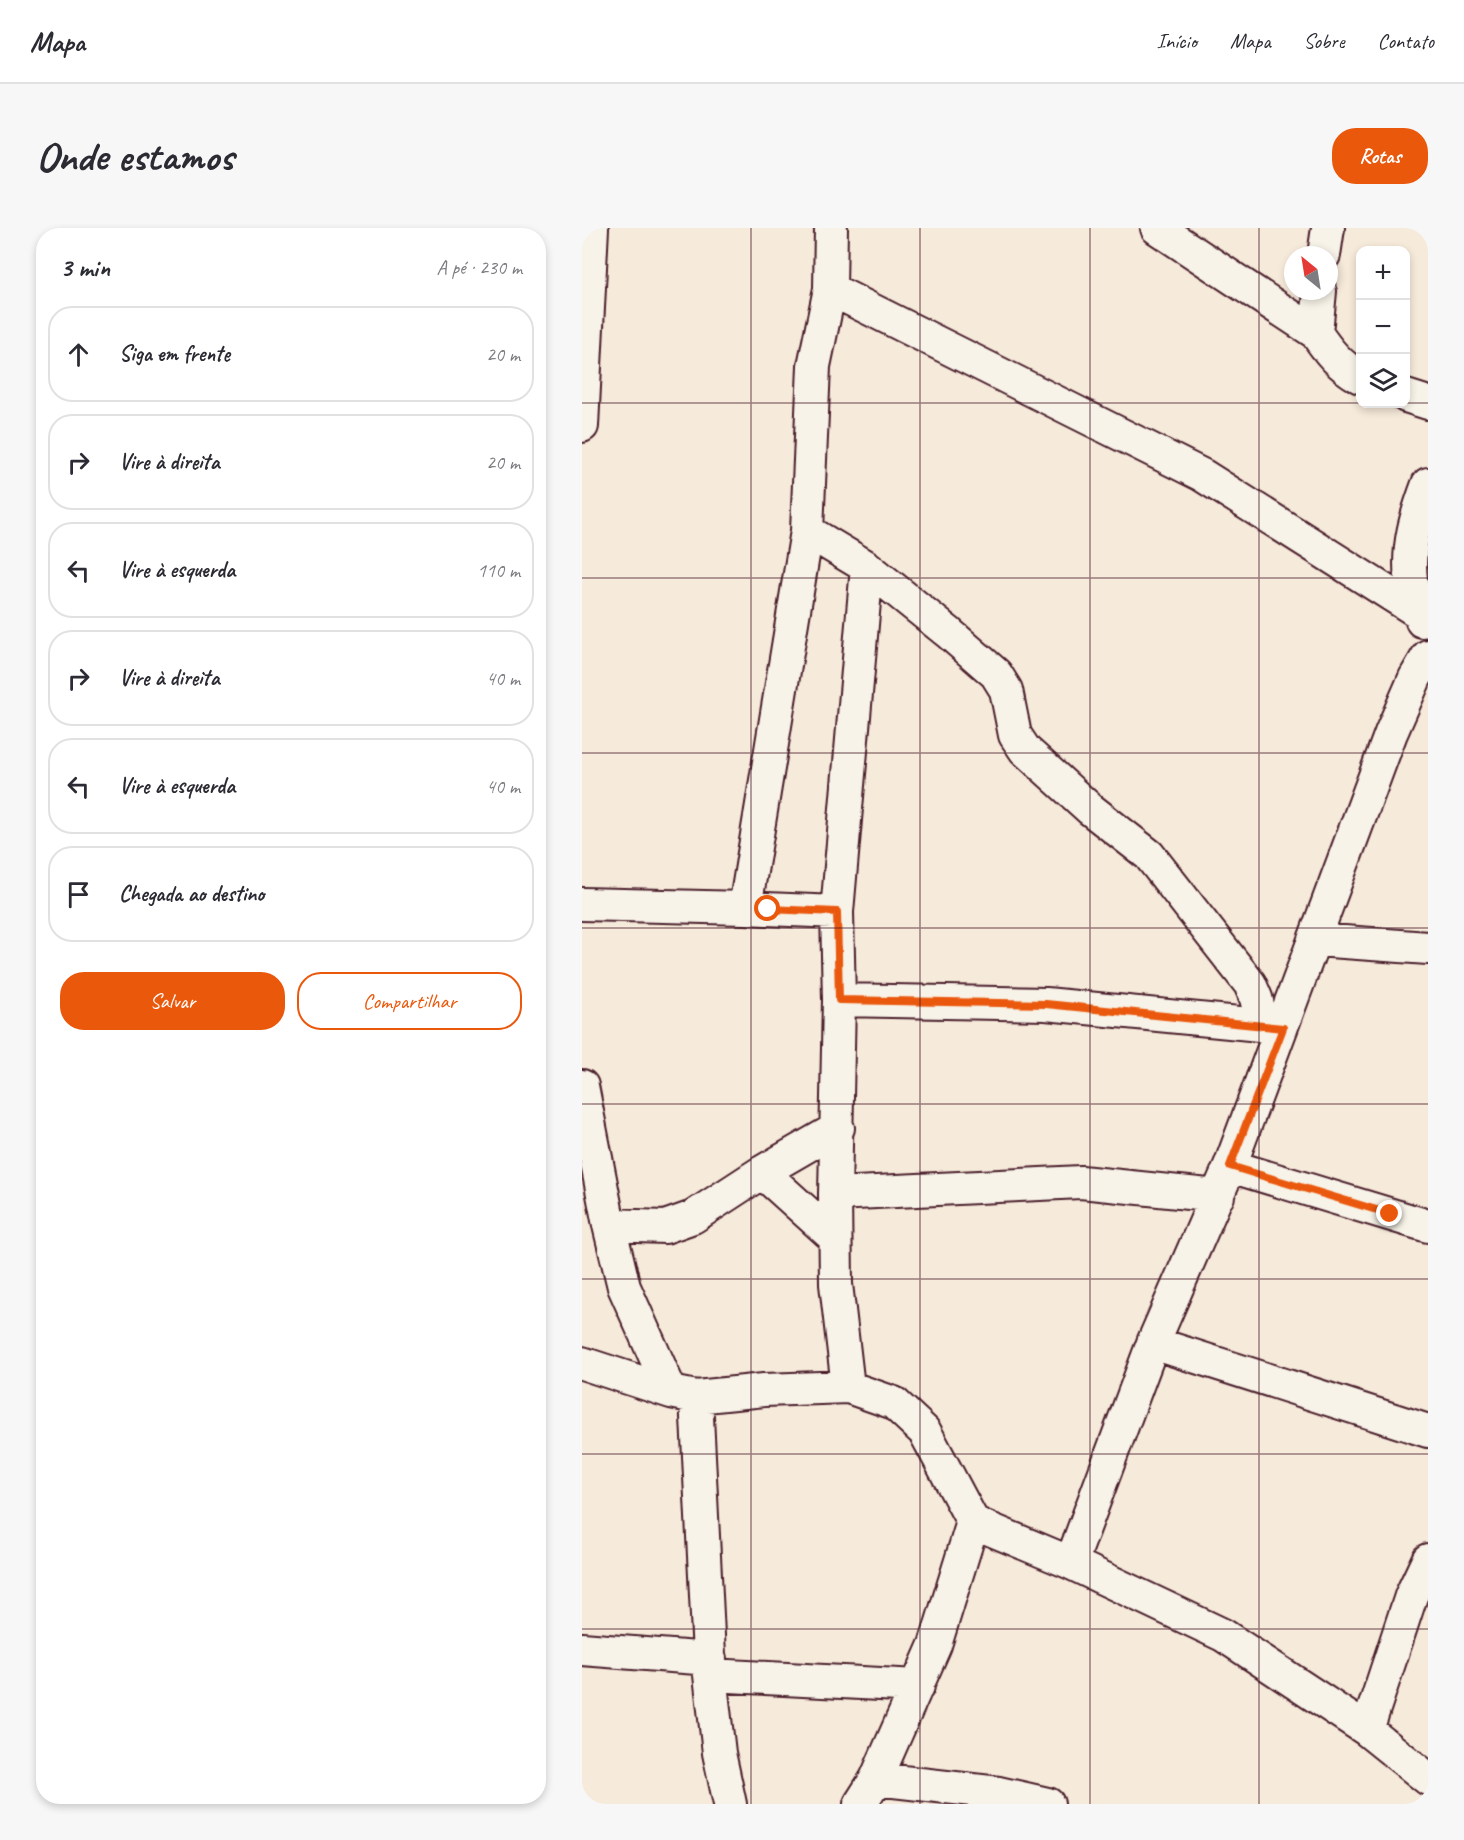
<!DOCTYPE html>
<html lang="pt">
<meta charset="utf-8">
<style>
body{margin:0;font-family:Caveat,sans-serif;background:#f7f7f7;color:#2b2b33}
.controls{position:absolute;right:18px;top:18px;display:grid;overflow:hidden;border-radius:12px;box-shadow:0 3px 9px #0003}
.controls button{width:54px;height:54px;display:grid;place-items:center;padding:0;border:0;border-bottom:2px solid #e1e1e2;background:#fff;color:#2b2b33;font:30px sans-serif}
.compass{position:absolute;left:702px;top:18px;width:54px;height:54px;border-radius:50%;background:#fff;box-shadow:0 3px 9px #0003;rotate:330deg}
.stop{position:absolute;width:18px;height:18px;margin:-14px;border:4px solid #ea580c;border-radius:50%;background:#fff}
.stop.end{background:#ea580c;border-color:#fff;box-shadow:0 2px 6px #0008}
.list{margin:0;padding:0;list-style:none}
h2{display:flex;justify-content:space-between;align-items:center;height:78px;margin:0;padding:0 24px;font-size:26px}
h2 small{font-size:20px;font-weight:400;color:#7c7c81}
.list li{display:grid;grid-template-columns:39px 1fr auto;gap:18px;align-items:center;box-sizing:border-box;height:96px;margin:0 12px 12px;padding:0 12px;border:2px solid #e1e1e2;border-radius:24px}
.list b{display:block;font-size:22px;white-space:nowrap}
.list em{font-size:20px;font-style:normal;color:#7c7c81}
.actions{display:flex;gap:12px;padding:18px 24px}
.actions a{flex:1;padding:14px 0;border:2px solid #ea580c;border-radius:24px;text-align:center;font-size:21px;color:#ea580c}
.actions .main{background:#ea580c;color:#fff}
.icon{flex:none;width:33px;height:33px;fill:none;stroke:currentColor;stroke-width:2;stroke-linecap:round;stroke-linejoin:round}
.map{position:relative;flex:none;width:846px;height:1576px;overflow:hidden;border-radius:24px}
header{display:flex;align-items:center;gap:36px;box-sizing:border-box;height:84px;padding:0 30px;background:#fff;border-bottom:2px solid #e1e1e2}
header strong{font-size:28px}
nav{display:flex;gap:33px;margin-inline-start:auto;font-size:21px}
.intro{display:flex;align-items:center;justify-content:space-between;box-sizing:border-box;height:144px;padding:0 36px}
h1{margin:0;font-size:42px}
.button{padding:15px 27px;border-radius:24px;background:#ea580c;color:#fff;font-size:21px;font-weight:700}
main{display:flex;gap:36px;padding:0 36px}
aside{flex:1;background:#fff;border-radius:24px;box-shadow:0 3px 9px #0003}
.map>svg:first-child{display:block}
</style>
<header>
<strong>Mapa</strong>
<nav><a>Início</a><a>Mapa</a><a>Sobre</a><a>Contato</a></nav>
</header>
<div class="intro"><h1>Onde estamos</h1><a class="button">Rotas</a></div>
<main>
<aside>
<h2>3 min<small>A pé · 230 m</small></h2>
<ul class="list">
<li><svg class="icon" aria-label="ahead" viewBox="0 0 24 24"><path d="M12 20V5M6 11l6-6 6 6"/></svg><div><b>Siga em frente</b></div><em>20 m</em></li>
<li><svg class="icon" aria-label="right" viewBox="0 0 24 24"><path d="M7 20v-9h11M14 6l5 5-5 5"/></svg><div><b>Vire à direita</b></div><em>20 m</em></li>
<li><svg class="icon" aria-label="left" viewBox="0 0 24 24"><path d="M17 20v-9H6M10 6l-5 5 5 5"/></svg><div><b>Vire à esquerda</b></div><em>110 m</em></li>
<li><svg class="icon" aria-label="right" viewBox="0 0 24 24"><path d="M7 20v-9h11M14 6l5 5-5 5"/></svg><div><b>Vire à direita</b></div><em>40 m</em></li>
<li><svg class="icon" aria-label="left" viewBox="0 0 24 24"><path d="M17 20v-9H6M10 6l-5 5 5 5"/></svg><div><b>Vire à esquerda</b></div><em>40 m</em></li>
<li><svg class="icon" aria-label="arrive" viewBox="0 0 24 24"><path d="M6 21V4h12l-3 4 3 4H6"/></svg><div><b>Chegada ao destino</b></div></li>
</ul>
<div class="actions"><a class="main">Salvar</a><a>Compartilhar</a></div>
</aside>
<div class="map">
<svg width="846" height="1576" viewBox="0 0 846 1576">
<rect width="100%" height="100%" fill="#f6eada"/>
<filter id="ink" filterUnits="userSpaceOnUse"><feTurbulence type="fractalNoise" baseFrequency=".0167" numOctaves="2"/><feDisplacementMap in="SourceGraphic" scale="12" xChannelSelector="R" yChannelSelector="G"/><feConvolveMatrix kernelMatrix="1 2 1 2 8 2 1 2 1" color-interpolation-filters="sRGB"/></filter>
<g filter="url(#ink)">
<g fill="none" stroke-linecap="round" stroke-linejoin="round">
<defs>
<path id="minor" d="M 575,0 L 734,105 C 746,123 758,138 778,149
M 742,27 L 746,0
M 248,61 L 620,247 L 838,385
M 734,105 L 738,63
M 824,168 L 846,175
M 0,198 L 10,0
M 225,303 L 285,339 L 367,405 L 414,446 L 424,462 L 433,507 L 443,522 L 508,581 L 567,627 L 668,756 L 674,770 L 681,798
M 840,393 C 837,380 831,366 829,352 C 825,318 834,288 846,256
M 0,676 L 163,680 L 255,684
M 163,680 L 225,303 L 232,138 L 248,61 L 249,0
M 734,712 L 846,720
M 257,772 L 464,776 L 699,799
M 0,858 L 27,997 L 42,1059 L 89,1164
M 648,938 L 846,998
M 180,944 L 253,1010
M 253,966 L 499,954 L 636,968
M 27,997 L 83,999 L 111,989 L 180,944 L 256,900
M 571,1115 L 846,1203
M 0,1135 L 89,1164 L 114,1169 L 182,1162 L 266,1159 L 312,1175 L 343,1204 L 391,1294 L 489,1335 L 641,1407 L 785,1502 L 846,1551
M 266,1159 L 254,1056 L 253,966 L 257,772 L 255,684 L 285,339
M 114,1169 L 128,1447 L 137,1525 L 148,1576
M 489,1335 L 571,1115 L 648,938 L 809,505 L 833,450 L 846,428
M 0,1421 L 128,1431
M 128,1447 L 336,1458
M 785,1502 L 829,1368 L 846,1332
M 294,1551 L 417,1565 L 466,1576
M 278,1576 L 294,1551 L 353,1417 L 391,1294"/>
</defs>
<use href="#minor" stroke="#4a1f2b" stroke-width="36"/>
<use href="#minor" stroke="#f7f3e8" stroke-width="32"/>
</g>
</g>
<g fill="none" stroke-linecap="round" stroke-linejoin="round" filter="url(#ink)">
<path stroke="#ea580c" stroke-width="8" d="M 186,681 L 255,684 L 257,772 L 464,776 L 701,800 L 648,938 L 808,986"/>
</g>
<path fill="none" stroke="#4a1f2b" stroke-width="1.5" stroke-opacity="0.55" d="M 169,0 L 169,1576M 338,0 L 338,1576M 508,0 L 508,1576M 677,0 L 677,1576M 0,175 L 778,175M 824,175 L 846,175M 0,350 L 846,350M 0,525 L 846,525M 0,700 L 846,700M 0,876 L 846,876M 0,1051 L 846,1051M 0,1226 L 846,1226M 0,1401 L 846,1401"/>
</svg>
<div class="controls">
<button>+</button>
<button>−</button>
<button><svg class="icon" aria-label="layers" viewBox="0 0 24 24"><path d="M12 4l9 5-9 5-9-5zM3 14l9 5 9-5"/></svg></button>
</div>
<svg class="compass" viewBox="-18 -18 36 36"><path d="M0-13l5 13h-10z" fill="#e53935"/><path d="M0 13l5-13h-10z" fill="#7c7c81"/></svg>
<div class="stop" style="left:186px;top:681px"></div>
<div class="stop end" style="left:808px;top:986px"></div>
</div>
</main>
